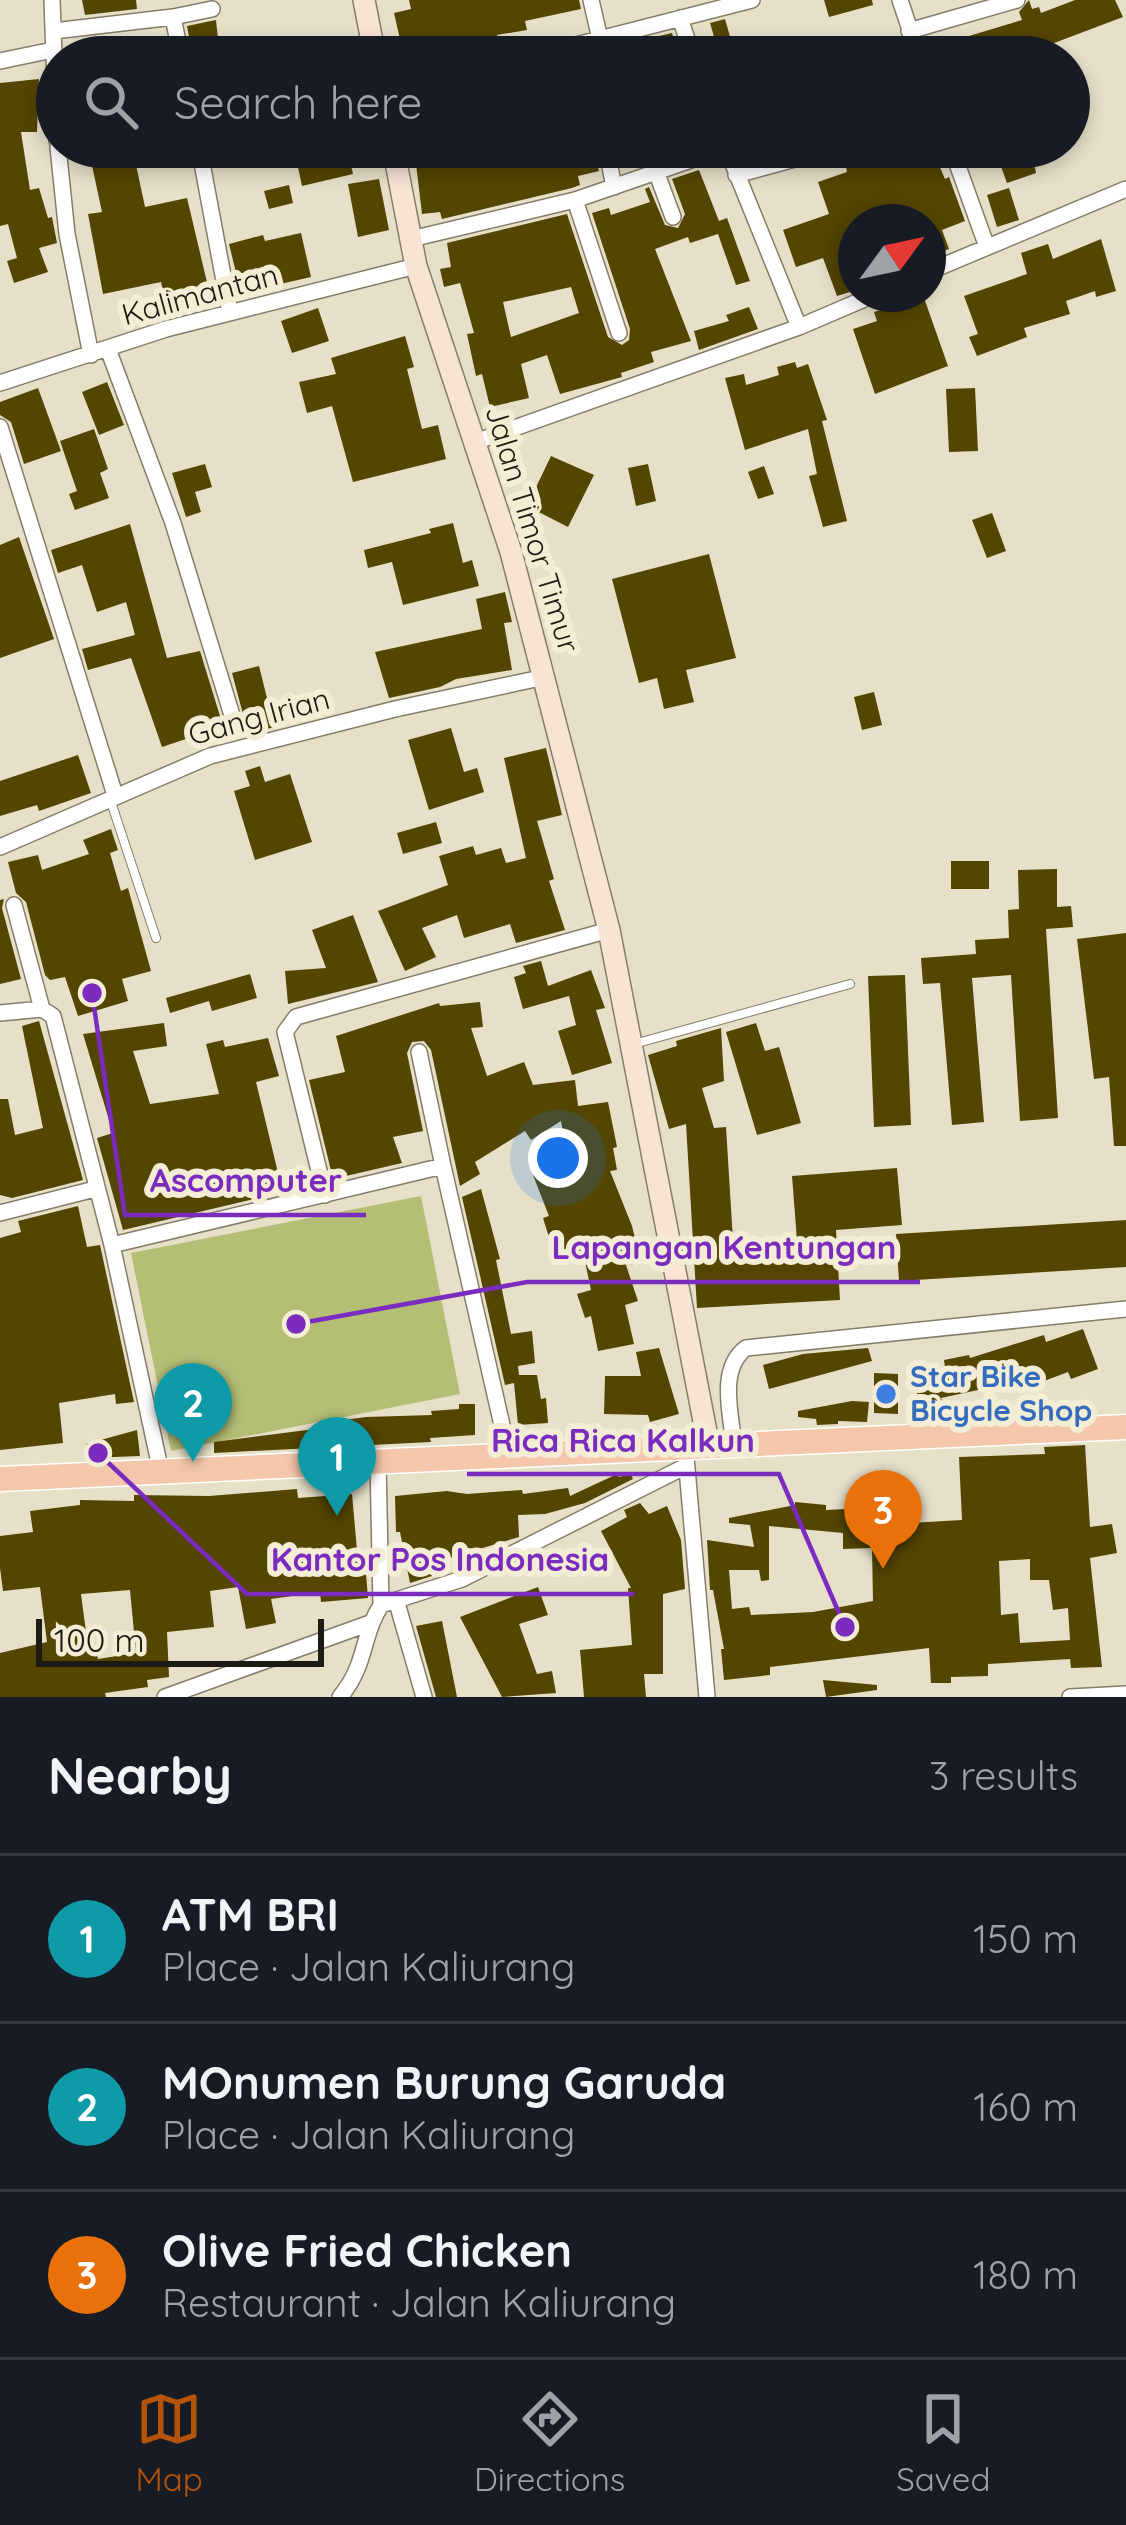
<!DOCTYPE html>
<meta charset="utf-8">
<style>
body{margin:0;font-family:Quicksand,sans-serif;background:#20242c;color:#f1f3f6}
.compass{position:absolute;left:838px;top:204px;width:108px;height:108px;border-radius:50%;background:#171b24;box-shadow:0 6px 18px #0003;rotate:57deg}
.scale{position:absolute;left:36px;bottom:30px;width:288px;box-sizing:border-box;padding-left:12px;border:6px solid #1c1a12;border-top:0;font-size:33px;line-height:42px;white-space:nowrap;color:#1c1a12;-webkit-text-stroke:9px #f3edd5;paint-order:stroke}
.you{position:absolute;left:558px;top:1158px;width:42px;height:42px;margin:-30px;border:9px solid #fff;border-radius:50%;background:#1a73e8;box-shadow:0 0 0 18px #1a73e833}
.badge{display:grid;place-items:center;width:78px;height:78px;border-radius:50%;background:#b45309;color:#fff;font-size:39px;font-weight:700}
.pin{position:absolute;translate:-50% -99px;filter:drop-shadow(0 3px 6px #0008)}
.pin::after{content:'';position:absolute;top:63px;width:42px;height:36px;background:inherit;clip-path:polygon(0 0,100% 0,50% 100%)}
.list{margin:0;padding:0;list-style:none}
h2{display:flex;justify-content:space-between;align-items:center;height:156px;margin:0;padding:0 48px;font-size:51px}
h2 small{font-size:39px;font-weight:400;color:#9ea1a6}
.list li{display:grid;grid-template-columns:78px 1fr auto;gap:36px;align-items:center;box-sizing:border-box;height:168px;padding:0 48px;border-top:3px solid #363941}
.list b{display:block;font-size:45px;white-space:nowrap}
.list p{margin:0;font-size:39px;white-space:nowrap;color:#9ea1a6}
.list em{font-size:39px;font-style:normal;color:#9ea1a6}
.icon{flex:none;width:66px;height:66px;fill:none;stroke:currentColor;stroke-width:2;stroke-linecap:round;stroke-linejoin:round}
.map{position:relative;flex:none;width:1126px;height:1697px;overflow:hidden}
.search{position:absolute;background:#171b24;box-shadow:0 6px 18px #0003;left:36px;right:36px;top:36px;height:132px;display:flex;align-items:center;gap:30px;box-sizing:border-box;padding:0 42px;border-radius:66px;color:#9ea1a6;font-size:45px}
.sheet{height:660px;background:#171b24}
nav{display:flex;justify-content:space-around;align-items:center;box-sizing:border-box;height:168px;border-top:3px solid #363941;background:#171b24;font-size:33px;color:#9ea1a6}
nav a{display:grid;justify-items:center;gap:6px}
nav .on{color:#b45309}
.map>svg:first-child{display:block}
</style>
<div class="map">
<svg width="1126" height="1697" viewBox="0 0 1126 1697">
<rect width="100%" height="100%" fill="#e6e0c9"/>
<path fill="#b5be75" d="M 421,1196 L 460,1394 L 171,1451 L 131,1253 Z"/>
<path fill="#544500" fill-rule="evenodd" d="M 82,0 L 136,0 L 137,9 L 85,15 Z
M 409,0 L 579,0 L 581,9 L 525,21 L 527,30 L 497,35 L 500,45 L 466,55 L 464,49 L 404,57 L 394,13 L 411,9 Z
M 824,0 L 872,0 L 873,5 L 829,17 Z
M 1029,0 L 1032,9 L 1039,7 L 1041,13 L 1075,0 L 1115,0 L 1123,17 L 1017,57 L 931,57 L 929,48 L 1022,20 L 1019,12 Z
M 725,19 L 736,57 L 720,57 L 710,23 Z
M 216,20 L 220,57 L 193,57 L 187,26 Z
M 672,33 L 680,57 L 617,57 L 616,50 L 660,41 L 659,36 Z
M 39,79 L 37,132 L 21,132 L 30,190 L 39,188 L 48,218 L 52,217 L 57,243 L 39,248 L 48,272 L 14,283 L 7,261 L 17,258 L 8,224 L 0,226 L 0,83 Z
M 88,147 L 187,147 L 189,157 L 136,165 L 145,207 L 187,198 L 210,295 L 166,305 L 161,282 L 103,294 L 88,214 L 102,212 Z
M 347,147 L 353,174 L 302,186 L 296,158 Z
M 414,147 L 456,147 L 458,157 L 490,147 L 521,147 L 525,164 L 556,158 L 555,152 L 571,148 L 574,160 L 595,155 L 599,171 L 578,176 L 580,185 L 572,188 L 442,219 L 440,212 L 422,214 Z
M 627,147 L 674,147 L 675,153 L 633,167 L 631,163 L 622,165 L 619,149 Z
M 869,147 L 931,147 L 945,179 L 949,177 L 965,221 L 942,230 L 949,249 L 928,257 L 928,222 L 856,222 L 856,242 L 850,244 L 856,259 L 856,290 L 837,296 L 823,258 L 796,267 L 783,230 L 829,214 L 818,182 L 847,172 L 846,167 L 864,160 L 861,150 Z
M 994,147 L 1031,147 L 1036,173 L 1007,183 Z
M 699,170 L 719,221 L 727,218 L 750,281 L 736,285 L 718,234 L 690,243 L 688,237 L 655,249 L 691,341 L 651,352 L 654,362 L 621,373 L 622,377 L 560,394 L 547,355 L 521,364 L 529,398 L 490,407 L 482,374 L 476,376 L 467,334 L 474,333 L 460,283 L 444,287 L 440,269 L 451,267 L 447,243 L 567,214 L 608,337 L 622,345 L 629,340 L 630,329 L 592,213 L 609,208 L 611,215 L 650,202 L 645,189 L 649,187 L 665,225 L 678,228 L 685,214 L 672,179 ZM 571,287 L 579,313 L 511,337 L 503,302 Z
M 379,179 L 389,230 L 358,237 L 348,184 Z
M 289,185 L 293,203 L 269,209 L 264,191 Z
M 1009,188 L 1019,220 L 997,227 L 987,195 Z
M 301,233 L 311,277 L 241,293 L 229,244 L 263,235 L 265,241 Z
M 1101,239 L 1116,291 L 1096,297 L 1095,291 L 1066,301 L 1070,314 L 1024,328 L 1027,337 L 977,356 L 969,337 L 978,334 L 964,296 L 1027,274 L 1021,253 L 1048,244 L 1053,259 Z
M 923,295 L 948,366 L 875,394 L 853,329 L 877,321 L 874,312 Z
M 749,307 L 758,329 L 699,350 L 694,331 L 729,321 L 726,315 Z
M 318,308 L 329,341 L 292,353 L 281,321 Z
M 405,336 L 414,367 L 407,369 L 422,429 L 438,425 L 446,459 L 353,482 L 332,406 L 307,413 L 299,382 L 336,374 L 331,358 Z
M 795,362 L 797,368 L 808,364 L 827,420 L 822,421 L 847,521 L 823,527 L 809,476 L 817,474 L 808,429 L 745,450 L 725,378 L 744,374 L 746,385 L 779,375 L 777,367 Z
M 107,382 L 124,425 L 99,435 L 82,392 Z
M 38,388 L 61,451 L 24,464 L 11,422 L 0,415 L 0,402 Z
M 975,388 L 978,451 L 949,452 L 946,389 Z
M 94,429 L 108,469 L 100,473 L 109,498 L 75,510 L 69,494 L 77,491 L 60,441 Z
M 551,456 L 594,475 L 568,527 L 527,506 Z
M 205,464 L 212,487 L 195,492 L 201,512 L 186,517 L 172,473 Z
M 648,464 L 656,501 L 636,506 L 628,468 Z
M 764,466 L 774,494 L 758,499 L 748,472 Z
M 992,513 L 1006,551 L 987,558 L 972,520 Z
M 453,523 L 463,563 L 472,560 L 479,586 L 403,605 L 392,562 L 368,568 L 364,550 L 431,533 L 429,529 Z
M 130,524 L 167,658 L 200,651 L 220,716 L 229,724 L 239,721 L 243,714 L 232,673 L 259,666 L 272,718 L 276,716 L 279,726 L 213,742 L 210,731 L 162,747 L 131,658 L 88,670 L 82,649 L 135,635 L 126,602 L 97,612 L 82,565 L 58,573 L 51,550 Z
M 19,537 L 54,639 L 0,658 L 0,545 Z
M 709,554 L 736,658 L 686,670 L 694,702 L 664,709 L 657,678 L 639,683 L 612,579 Z
M 505,592 L 512,622 L 504,623 L 512,670 L 456,679 L 440,687 L 389,698 L 375,652 L 482,629 L 476,599 Z
M 874,692 L 882,725 L 862,730 L 854,697 Z
M 451,728 L 464,772 L 477,768 L 484,792 L 429,810 L 408,740 Z
M 546,748 L 562,815 L 537,821 L 554,879 L 549,881 L 565,930 L 516,943 L 510,924 L 464,938 L 457,915 L 422,928 L 436,957 L 405,971 L 378,911 L 448,885 L 439,856 L 473,846 L 476,855 L 501,848 L 506,863 L 526,858 L 504,758 Z
M 78,755 L 91,793 L 39,811 L 37,805 L 0,816 L 0,781 Z
M 260,766 L 265,782 L 290,774 L 312,842 L 255,860 L 234,791 L 250,786 L 245,771 Z
M 436,822 L 442,843 L 403,854 L 397,833 Z
M 111,829 L 118,850 L 110,853 L 121,891 L 128,888 L 151,971 L 122,979 L 128,1001 L 78,1016 L 65,977 L 50,980 L 45,975 L 26,902 L 16,893 L 8,862 L 38,855 L 42,870 L 89,854 L 83,840 Z
M 951,861 L 989,861 L 989,889 L 951,889 Z
M 1057,869 L 1057,907 L 1071,906 L 1073,927 L 1046,929 L 1058,1118 L 1020,1121 L 1011,975 L 972,978 L 984,1122 L 952,1125 L 940,983 L 923,984 L 921,958 L 976,954 L 975,940 L 1009,938 L 1008,910 L 1019,909 L 1018,870 Z
M 4,899 L 2,908 L 21,979 L 0,984 L 0,900 Z
M 353,915 L 378,982 L 288,1004 L 285,971 L 326,968 L 312,930 Z
M 1126,933 L 1126,1146 L 1114,1146 L 1109,1077 L 1094,1079 L 1077,939 Z
M 541,961 L 548,986 L 591,970 L 605,1008 L 596,1010 L 612,1063 L 572,1075 L 558,1031 L 576,1025 L 569,996 L 523,1009 L 514,977 L 526,973 L 523,966 Z
M 250,974 L 257,998 L 212,1011 L 209,1001 L 170,1013 L 166,998 Z
M 905,975 L 911,1125 L 874,1127 L 868,976 Z
M 480,1002 L 483,1027 L 471,1028 L 487,1076 L 524,1062 L 533,1085 L 575,1080 L 578,1106 L 608,1102 L 617,1147 L 613,1148 L 617,1170 L 610,1171 L 632,1226 L 641,1263 L 626,1265 L 638,1301 L 625,1305 L 634,1344 L 598,1351 L 591,1316 L 585,1318 L 577,1294 L 591,1290 L 583,1252 L 556,1260 L 543,1218 L 549,1216 L 531,1170 L 567,1155 L 561,1121 L 531,1140 L 525,1131 L 475,1162 L 480,1174 L 460,1186 L 431,1050 L 424,1041 L 412,1042 L 407,1053 L 423,1131 L 393,1137 L 402,1163 L 333,1179 L 309,1080 L 345,1072 L 336,1036 L 439,1003 L 440,1006 Z
M 39,1021 L 83,1180 L 12,1198 L 0,1195 L 0,1099 L 8,1099 L 15,1135 L 43,1128 L 22,1026 Z
M 164,1023 L 167,1046 L 133,1051 L 150,1104 L 219,1094 L 206,1044 L 223,1040 L 225,1047 L 268,1038 L 279,1076 L 256,1082 L 281,1185 L 252,1190 L 254,1199 L 123,1230 L 97,1138 L 113,1133 L 83,1034 Z
M 756,1023 L 765,1051 L 779,1047 L 801,1123 L 757,1135 L 726,1032 Z
M 721,1028 L 724,1081 L 702,1088 L 714,1128 L 726,1127 L 734,1257 L 798,1253 L 792,1176 L 897,1168 L 902,1225 L 836,1230 L 840,1300 L 697,1308 L 686,1124 L 669,1129 L 648,1055 L 677,1046 L 676,1041 Z
M 481,1189 L 500,1259 L 496,1260 L 511,1334 L 532,1331 L 535,1363 L 518,1366 L 519,1375 L 537,1375 L 541,1399 L 546,1398 L 548,1423 L 518,1425 L 514,1383 L 505,1385 L 462,1197 Z
M 78,1206 L 87,1247 L 100,1245 L 134,1402 L 116,1404 L 115,1394 L 59,1403 L 63,1443 L 0,1450 L 0,1238 L 21,1232 L 18,1221 Z
M 1126,1220 L 1126,1267 L 899,1281 L 896,1234 Z
M 1083,1329 L 1098,1369 L 1071,1379 L 1068,1372 L 1036,1384 L 1034,1379 L 1004,1390 L 1001,1385 L 941,1398 L 943,1403 L 924,1411 L 912,1381 L 945,1367 L 944,1360 L 969,1355 L 970,1358 L 1044,1335 L 1046,1342 Z
M 659,1348 L 679,1414 L 650,1422 L 648,1415 L 604,1414 L 605,1376 L 641,1376 L 636,1352 Z
M 868,1348 L 872,1361 L 769,1389 L 763,1365 L 803,1354 Z
M 874,1373 L 898,1374 L 898,1414 L 874,1413 Z
M 852,1401 L 869,1402 L 867,1422 L 838,1421 L 838,1424 L 817,1425 L 816,1419 L 798,1417 L 798,1411 Z
M 459,1404 L 475,1404 L 475,1435 L 430,1438 L 431,1442 L 214,1453 L 214,1442 L 323,1428 L 322,1423 L 366,1417 L 432,1415 L 431,1411 L 459,1409 Z
M 137,1430 L 140,1456 L 89,1458 L 86,1444 Z
M 1085,1445 L 1090,1527 L 1112,1524 L 1117,1553 L 1090,1558 L 1102,1667 L 1071,1668 L 1070,1659 L 988,1664 L 988,1676 L 951,1677 L 951,1683 L 931,1683 L 929,1648 L 770,1667 L 770,1675 L 724,1680 L 721,1649 L 724,1649 L 713,1590 L 710,1590 L 707,1540 L 754,1547 L 750,1525 L 729,1523 L 729,1518 L 795,1505 L 795,1502 L 826,1505 L 826,1510 L 865,1508 L 864,1479 L 880,1479 L 882,1507 L 892,1506 L 893,1524 L 962,1520 L 959,1457 L 1045,1454 L 1044,1447 ZM 769,1526 L 843,1533 L 843,1549 L 872,1548 L 873,1601 L 813,1612 L 751,1615 L 749,1607 L 732,1609 L 729,1570 L 759,1570 L 761,1581 L 769,1580 ZM 1030,1559 L 1030,1580 L 1049,1580 L 1053,1610 L 1068,1608 L 1070,1640 L 1020,1643 L 1018,1613 L 1001,1615 L 999,1561 Z
M 617,1474 L 619,1477 L 631,1474 L 633,1479 L 585,1503 L 545,1514 L 518,1515 L 519,1537 L 430,1564 L 432,1576 L 410,1583 L 400,1532 L 396,1532 L 395,1496 L 447,1491 L 467,1494 L 522,1490 L 523,1494 L 568,1488 L 570,1496 Z
M 297,1489 L 298,1498 L 352,1494 L 357,1550 L 364,1550 L 368,1598 L 321,1602 L 320,1592 L 271,1599 L 276,1623 L 246,1629 L 238,1587 L 210,1591 L 214,1627 L 167,1632 L 169,1677 L 147,1680 L 148,1687 L 105,1693 L 106,1697 L 0,1697 L 0,1653 L 47,1642 L 40,1587 L 3,1591 L 0,1568 L 0,1536 L 33,1532 L 30,1511 L 80,1505 L 80,1500 L 134,1501 L 134,1495 L 209,1496 ZM 130,1590 L 136,1653 L 98,1659 L 91,1631 L 86,1632 L 81,1594 Z
M 640,1503 L 649,1514 L 667,1506 L 681,1540 L 685,1589 L 663,1594 L 663,1674 L 644,1674 L 646,1697 L 584,1697 L 580,1650 L 632,1645 L 628,1588 L 631,1588 L 601,1531 L 627,1517 L 624,1510 Z
M 538,1587 L 548,1615 L 519,1624 L 537,1674 L 552,1671 L 556,1693 L 502,1697 L 460,1617 Z
M 442,1621 L 457,1697 L 436,1697 L 416,1626 Z
M 823,1680 L 877,1685 L 877,1690 L 826,1697 Z"/>
<g fill="none" stroke-linecap="round" stroke-linejoin="round">
<defs>
<path id="lane" d="M 110,799 L 156,938
M 634,1044 L 850,984"/>
<path id="street" d="M 52,0 L 57,141
M 591,0 L 600,39
M 900,0 L 919,57
M 680,18 L 693,57
M 54,31 L 173,17
M 909,31 L 1017,0
M 181,57 L 173,17 L 212,9
M 529,57 L 752,0
M 0,61 L 53,50
M 58,147 L 67,234 L 91,355
M 199,147 L 230,313
M 606,147 L 614,187
M 726,147 L 799,327
M 951,147 L 987,247
M 657,174 L 673,217
M 736,175 L 824,151
M 575,200 L 619,333
M 411,239 L 575,200 L 726,148
M 928,272 L 1126,189
M 108,349 L 173,523 L 231,712
M 0,383 L 166,329 L 416,266
M 0,427 L 115,795
M 475,442 L 799,327 L 876,294
M 0,847 L 210,756 L 395,709 L 545,677
M 14,905 L 42,1009
M 42,1009 L 53,1016 L 112,1245 L 161,1472
M 0,1013 L 42,1009
M 419,1052 L 443,1166
M 325,1195 L 285,1032 L 296,1017 L 609,930
M 0,1213 L 95,1189
M 112,1245 L 443,1166 L 509,1456
M 734,1445 C 731,1414 718,1369 746,1348 L 1126,1309
M 686,1457 L 707,1697
M 397,1603 L 424,1697
M 381,1605 L 462,1579 L 686,1466
M 165,1697 L 370,1623
M 340,1697 C 367,1665 361,1637 381,1605 L 378,1462
M 1070,1697 L 1126,1694"/>
<path id="secondary" d="M 364,0 L 375,57
M 393,147 L 416,266 L 511,552 L 609,930 L 709,1447"/>
<path id="primary" d="M 0,1479 L 1126,1427"/>
</defs>
<use href="#lane" stroke="#847e69" stroke-width="10"/>
<use href="#street" stroke="#847e69" stroke-width="18"/>
<use href="#secondary" stroke="#847e69" stroke-width="24"/>
<use href="#primary" stroke="#fff" stroke-width="27"/>
<use href="#lane" stroke="#fff" stroke-width="8"/>
<use href="#street" stroke="#fff" stroke-width="15"/>
<use href="#secondary" stroke="#f9e3d5" stroke-width="21"/>
<use href="#primary" stroke="#f4c7aa" stroke-width="24"/>
</g>
<circle fill="#3f7fe0" stroke="#f3edd5" stroke-width="4.5" cx="886" cy="1394" r="12"/>
<g text-anchor="middle" stroke-width="12" stroke-linejoin="round" paint-order="stroke">
<g font-size="30" fill="#1c1a12" stroke="#f3edd5">
<text transform="translate(200 295) rotate(-15)" y="10">Kalimantan</text>
<text transform="translate(532 529) rotate(73)" y="10">Jalan Timor Timur</text>
<text transform="translate(259 717) rotate(-15)" y="10">Gang Irian</text>
</g>
<g font-size="30" font-weight="bold" fill="#366cbe" stroke="#f3edd5" text-anchor="start">
<text x="910" y="1387">Star Bike<tspan x="910" dy="34">Bicycle Shop</tspan></text>
</g>
</g>
<path fill="none" stroke="#7b2cbf" stroke-width="4.5" d="M92 993L125 1215H366M296 1324L527 1282H920M845 1627L779 1474H467M98 1453L247 1594H634"/>
<g fill="#7b2cbf" stroke="#f3edd5" stroke-width="4.5">
<circle cx="92" cy="993" r="12"/>
<circle cx="296" cy="1324" r="12"/>
<circle cx="845" cy="1627" r="12"/>
<circle cx="98" cy="1453" r="12"/>
</g>
<g font-size="33" text-anchor="middle" font-weight="bold" fill="#7b2cbf" stroke="#f3edd5" stroke-width="12" stroke-linejoin="round" paint-order="stroke">
<text x="246" y="1192">Ascomputer</text>
<text x="724" y="1259">Lapangan Kentungan</text>
<text x="623" y="1452">Rica Rica Kalkun</text>
<text x="440" y="1571">Kantor Pos Indonesia</text>
</g>
</svg>
<svg class="compass" viewBox="-18 -18 36 36"><path d="M0-13l5 13h-10z" fill="#e53935"/><path d="M0 13l5-13h-10z" fill="#9ea1a6"/></svg>
<div class="scale">100 m</div>
<div class="you"></div>
<div class="pin badge" style="left:337px;top:1516px;background:#0f9aa8">1</div>
<div class="pin badge" style="left:193px;top:1462px;background:#0f9aa8">2</div>
<div class="pin badge" style="left:883px;top:1569px;background:#e8710a">3</div>
<div class="search"><svg class="icon" aria-label="search" viewBox="0 0 24 24"><circle cx="10" cy="10" r="6"/><path d="M15 15l6 6"/></svg>Search here</div>
</div>
<section class="sheet">
<h2>Nearby<small>3 results</small></h2>
<ul class="list">
<li><span class="badge" style="background:#0f9aa8">1</span><div><b>ATM BRI</b><p>Place · Jalan Kaliurang</p></div><em>150 m</em></li>
<li><span class="badge" style="background:#0f9aa8">2</span><div><b>MOnumen Burung Garuda</b><p>Place · Jalan Kaliurang</p></div><em>160 m</em></li>
<li><span class="badge" style="background:#e8710a">3</span><div><b>Olive Fried Chicken</b><p>Restaurant · Jalan Kaliurang</p></div><em>180 m</em></li>
</ul>
</section>
<nav>
<a class="on"><svg class="icon" aria-label="map" viewBox="0 0 24 24"><path d="M3 6l6-2 6 2 6-2v14l-6 2-6-2-6 2zM9 4v14M15 6v14"/></svg>Map</a>
<a><svg class="icon" aria-label="directions" viewBox="0 0 24 24"><path d="M12 3l9 9-9 9-9-9zM9 14v-3h6M13 9l2 2-2 2"/></svg>Directions</a>
<a><svg class="icon" aria-label="saved" viewBox="0 0 24 24"><path d="M7 4h10v16l-5-4-5 4z"/></svg>Saved</a>
</nav>
